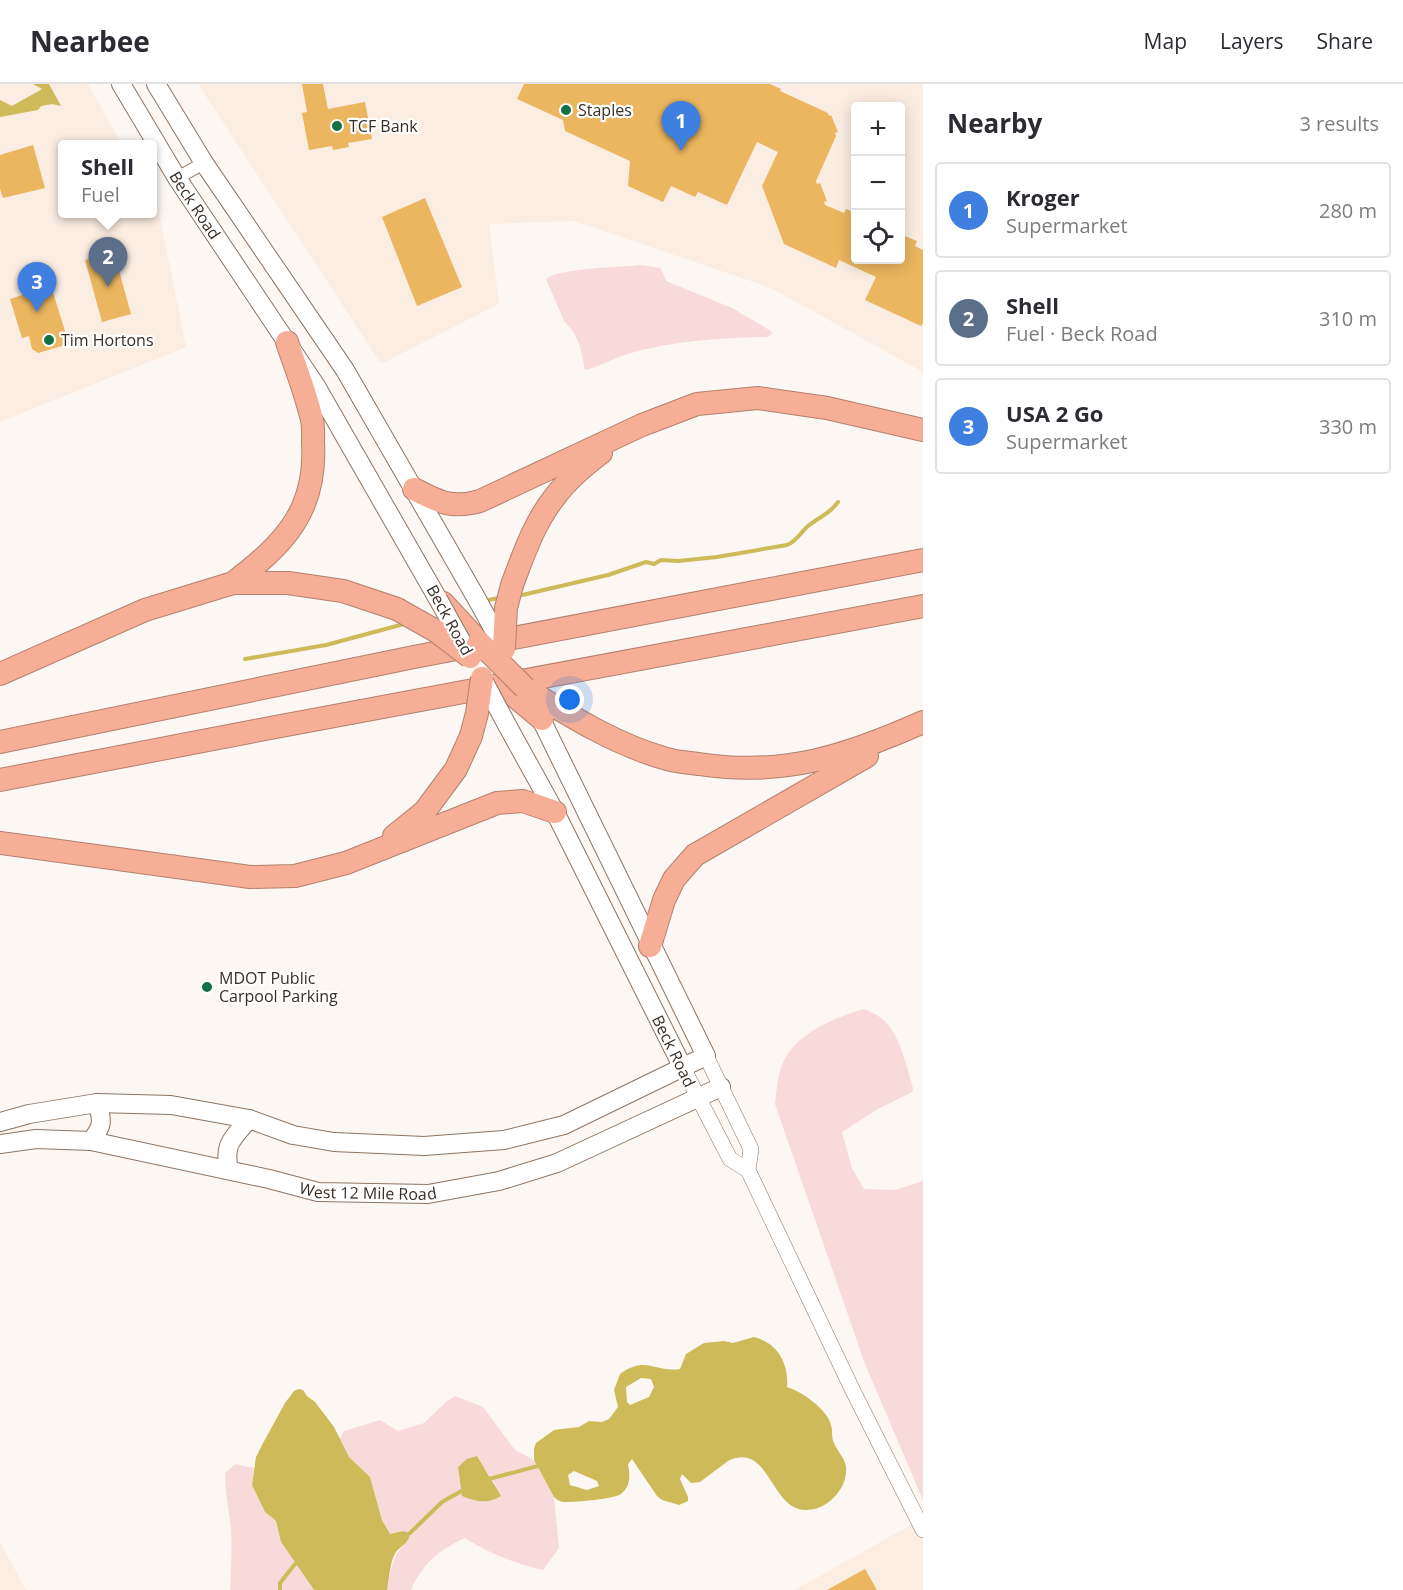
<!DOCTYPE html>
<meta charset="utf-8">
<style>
body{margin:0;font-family:"Open Sans",sans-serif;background:#f7f7f7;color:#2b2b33}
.controls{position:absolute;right:18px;top:18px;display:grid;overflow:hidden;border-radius:6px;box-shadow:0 3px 15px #0003}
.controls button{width:54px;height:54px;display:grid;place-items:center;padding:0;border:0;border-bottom:2px solid #e1e1e2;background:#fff;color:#2b2b33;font:30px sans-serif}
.you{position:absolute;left:570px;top:616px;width:21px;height:21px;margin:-15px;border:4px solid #fff;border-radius:50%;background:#1a73e8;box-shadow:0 0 0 9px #1a73e833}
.badge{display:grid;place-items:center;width:39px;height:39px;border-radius:50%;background:#107046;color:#fff;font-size:20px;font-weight:700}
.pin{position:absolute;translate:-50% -50px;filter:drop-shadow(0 2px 3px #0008)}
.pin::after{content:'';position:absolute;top:32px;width:21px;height:18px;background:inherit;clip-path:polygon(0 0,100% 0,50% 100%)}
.popup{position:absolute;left:58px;top:56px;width:99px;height:78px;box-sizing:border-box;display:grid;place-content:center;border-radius:6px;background:#fff;filter:drop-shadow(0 2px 4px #0005);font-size:20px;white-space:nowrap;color:#7c7c81}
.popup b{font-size:22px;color:#2b2b33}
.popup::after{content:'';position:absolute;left:50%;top:100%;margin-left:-12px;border:12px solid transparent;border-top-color:#fff}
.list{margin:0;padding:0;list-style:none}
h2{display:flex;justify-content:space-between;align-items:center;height:78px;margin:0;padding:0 24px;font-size:26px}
h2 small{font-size:20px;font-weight:400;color:#7c7c81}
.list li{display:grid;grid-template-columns:39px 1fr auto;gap:18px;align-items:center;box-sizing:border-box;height:96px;margin:0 12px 12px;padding:0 12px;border:2px solid #e1e1e2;border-radius:6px}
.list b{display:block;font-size:22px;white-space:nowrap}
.list p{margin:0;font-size:20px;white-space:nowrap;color:#7c7c81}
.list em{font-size:20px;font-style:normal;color:#7c7c81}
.icon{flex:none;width:33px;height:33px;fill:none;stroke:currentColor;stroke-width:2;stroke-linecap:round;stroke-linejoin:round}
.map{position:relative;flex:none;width:923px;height:1506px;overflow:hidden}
header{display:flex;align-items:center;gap:36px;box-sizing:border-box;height:84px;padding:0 30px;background:#fff;border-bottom:2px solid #e1e1e2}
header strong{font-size:28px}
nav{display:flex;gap:33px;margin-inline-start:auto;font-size:21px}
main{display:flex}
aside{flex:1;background:#fff}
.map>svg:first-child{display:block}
</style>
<header>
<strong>Nearbee</strong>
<nav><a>Map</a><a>Layers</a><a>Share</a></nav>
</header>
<main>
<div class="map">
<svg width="923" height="1506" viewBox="0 0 923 1506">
<rect width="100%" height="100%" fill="#fdf7f3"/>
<path fill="#fbede2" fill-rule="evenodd" d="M 0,0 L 88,0 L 122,60 L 63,61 L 63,130 L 153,130 L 153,115 L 158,124 L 186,263 L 0,338 Z
M 198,0 L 923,0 L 923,288 L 771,204 L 574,137 L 489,140 L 499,220 L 381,280 ZM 856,22 L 900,22 L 900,176 L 856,176 Z
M 923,1434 L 923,1506 L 795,1506 Z
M 0,1458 L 26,1506 L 0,1506 Z"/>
<path fill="#f9dada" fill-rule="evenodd" d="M 641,181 L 661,184 L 666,197 L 732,224 L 771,247 L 772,250 L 768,253 C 720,254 670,257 624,271 C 611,276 598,283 585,286 L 580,262 L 573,247 L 564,237 L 546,195 C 559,184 622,183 641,181 Z
M 864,925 C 870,928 876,930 881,934 C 899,946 907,984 913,1004 L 912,1008 L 878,1025 L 842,1048 L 852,1084 L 864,1105 L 895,1106 L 923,1097 L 923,1416 L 865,1280 L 775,1020 C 776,1010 777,998 780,987 C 790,951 831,935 864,925 Z
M 455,1312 L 483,1323 L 515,1366 L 534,1376 L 554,1413 L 559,1464 L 543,1486 C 514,1479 490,1470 465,1454 C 439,1466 423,1479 411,1506 L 387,1506 C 390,1489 392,1472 405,1460 L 403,1447 L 390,1450 L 382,1436 L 370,1393 L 349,1373 L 339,1356 L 344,1347 L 380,1336 L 398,1347 L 424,1339 L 447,1317 ZM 476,1372 L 495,1400 L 473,1416 L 462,1412 L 458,1383 Z
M 235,1380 L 254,1384 L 252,1401 L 265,1428 L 276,1437 L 281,1458 L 314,1506 L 230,1506 C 231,1486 232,1465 231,1445 C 229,1426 225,1408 225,1389 Z"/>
<path fill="#ceba59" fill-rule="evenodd" d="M 33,0 L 49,0 L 61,22 L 52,20 L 41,22 L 38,26 L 0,33 L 0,16 L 12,22 L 42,5 Z
M 754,1253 C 778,1259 789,1280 787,1303 C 801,1307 828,1326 831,1341 C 833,1347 831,1353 834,1359 C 837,1367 845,1374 846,1383 C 848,1405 827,1426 806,1426 C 770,1426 770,1357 728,1377 L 700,1398 L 691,1399 L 682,1390 L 680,1395 L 688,1413 L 688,1417 L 679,1421 L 662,1416 L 657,1412 L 632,1375 L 628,1380 C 630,1391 631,1402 621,1410 C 615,1415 576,1418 566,1418 C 561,1418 558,1417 554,1413 L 534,1376 L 534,1365 L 536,1359 L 554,1346 L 579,1343 L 589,1337 L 602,1338 L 609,1335 L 618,1323 L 614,1306 L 620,1290 C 647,1271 654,1289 680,1285 L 686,1270 L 704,1259 L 724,1257 L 733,1259 ZM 641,1294 L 651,1295 L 654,1303 L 649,1313 L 630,1321 L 627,1318 L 626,1303 ZM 574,1387 L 597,1397 L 599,1402 L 587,1406 L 570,1401 L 568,1391 Z
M 299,1305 L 303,1306 L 307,1312 L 315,1318 L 334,1343 L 349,1373 L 370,1393 L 382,1436 L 390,1450 L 403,1447 L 410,1449 C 409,1459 402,1461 396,1468 C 390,1477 389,1495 387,1506 L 314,1506 L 281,1458 L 276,1437 L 265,1428 L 252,1401 L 256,1373 L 262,1361 L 285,1319 L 294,1307 Z
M 477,1372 L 501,1412 C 488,1420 476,1418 462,1412 L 458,1383 L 467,1375 Z"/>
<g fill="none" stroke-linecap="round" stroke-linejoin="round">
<path stroke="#ceba59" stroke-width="4" d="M 518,512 L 608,491 L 646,478 L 654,480 L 661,476 L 678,477 L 717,473 L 787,461 C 797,457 800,449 808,442 C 819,433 830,430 838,418
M 483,517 L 499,514
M 245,575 L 326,561 L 404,540
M 489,1395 L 538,1382
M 410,1449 L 442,1418 L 465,1405
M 280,1506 L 280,1499 L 295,1480"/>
</g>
<path fill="#eab65f" d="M 302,0 L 323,0 L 328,25 L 365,18 L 372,55 L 348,59 L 349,63 L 333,66 L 332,62 L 309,66 L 302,29 L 307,28 Z
M 524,0 L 770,0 L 781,5 L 780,7 L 828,29 L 829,32 L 831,31 L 838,48 L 835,49 L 836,52 L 816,97 L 817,100 L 820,99 L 827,117 L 824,118 L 825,121 L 844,129 L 846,125 L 856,129 L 856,176 L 900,176 L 900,150 L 917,157 L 915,162 L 923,166 L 923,239 L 921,242 L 865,216 L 876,193 L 839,176 L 836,184 L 784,160 L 762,102 L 778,68 L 757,58 L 727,121 L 698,108 L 695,113 L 671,102 L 663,118 L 628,102 L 630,77 L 565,47 L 563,36 L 517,15 Z
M 33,61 L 45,104 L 3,114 L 0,105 L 0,71 Z
M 425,114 L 462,203 L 417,222 L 382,133 Z
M 114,168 L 131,230 L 102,238 L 85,176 Z
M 51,202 L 69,260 L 38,269 L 32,265 L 29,252 L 22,254 L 10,215 Z
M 865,1485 L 877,1506 L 827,1506 Z"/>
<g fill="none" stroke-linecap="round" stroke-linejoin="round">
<defs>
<path id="minor" d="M 177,94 L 204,79"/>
<path id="tertiary" d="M 706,972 L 751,1065 L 748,1086 L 853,1307 L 923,1446
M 683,984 L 730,1075 L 748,1086"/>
<g id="secondary">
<path id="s1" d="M 121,0 L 177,94 L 316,302 L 438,515"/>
<path d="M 156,0 L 204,79 L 345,286 L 474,510"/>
<path d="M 507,641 L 555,728 L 683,984"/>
<path d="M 0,1038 L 29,1030 L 97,1019 L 171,1021 L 249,1035 L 293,1051 L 334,1058 L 424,1062 L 504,1056 L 564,1041 L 706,972 L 536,625"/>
<path d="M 91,1057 C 103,1042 103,1037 97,1019"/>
<path id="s2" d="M 0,1060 L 36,1055 L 91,1057 L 269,1095 L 318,1108 L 428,1110 L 499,1097 L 557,1079 L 721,1003"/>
<path d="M 229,1086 C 223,1060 233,1054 249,1035"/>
</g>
<path id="motorway" d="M 414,405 C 439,418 452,425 480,417 L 642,341 L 697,320 L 758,314 L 827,324 L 923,346
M 233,499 C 284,460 317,427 313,359 C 313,351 314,341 311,332 C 305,307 295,282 287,258
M 512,501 C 523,472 534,439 554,414 C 566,397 585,381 601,369
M 443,519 L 479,558
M 0,590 L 145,526 L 233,499 L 288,499 L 343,507 L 397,525
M 525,604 C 570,632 616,661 667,675 C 677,678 689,679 699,680 C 783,693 847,672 923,638
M 511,609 L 542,635
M 0,658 L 414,573 L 923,476
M 0,696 L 265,645 L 923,522
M 394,752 L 425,727 L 456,685 L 471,652
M 0,759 L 250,793 L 295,792 L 346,779 L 497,719 L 523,717 L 555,728
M 650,862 L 664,816 L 674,795 L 695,771 L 867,672"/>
</defs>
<use href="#minor" stroke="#8e7461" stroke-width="14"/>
<use href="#tertiary" stroke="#8e7461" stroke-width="16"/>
<use href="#secondary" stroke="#8e7461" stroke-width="20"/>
<use href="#motorway" stroke="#b4816e" stroke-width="24"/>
<use href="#minor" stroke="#fff" stroke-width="12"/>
<use href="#tertiary" stroke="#fff" stroke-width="15"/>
<use href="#secondary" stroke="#fff" stroke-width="18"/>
<use href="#motorway" stroke="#f6ae96" stroke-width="22"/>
<defs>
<path id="secondary-bridge" d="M 474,510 L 505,566
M 438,515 L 468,569
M 482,594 L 507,641"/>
<path id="motorway-bridge" d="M 397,525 L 436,547 L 470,573
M 479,558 L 525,604
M 504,565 L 506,524 L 512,501
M 471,652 L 477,629 L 482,594"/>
</defs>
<use href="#secondary-bridge" stroke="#8e7461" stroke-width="20" stroke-linecap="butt"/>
<use href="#motorway-bridge" stroke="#b4816e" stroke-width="24" stroke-linecap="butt"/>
<use href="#secondary-bridge" stroke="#fff" stroke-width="18"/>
<use href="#motorway-bridge" stroke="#f6ae96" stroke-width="22"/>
</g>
<g fill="#107046" stroke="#fff" stroke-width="2">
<circle cx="566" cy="26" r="6"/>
<circle cx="337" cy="42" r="6"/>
<circle cx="49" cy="256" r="6"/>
<circle cx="207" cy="903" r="6"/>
</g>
<g text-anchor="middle" stroke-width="4.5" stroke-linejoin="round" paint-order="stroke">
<g font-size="16" fill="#392e25" stroke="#fff" text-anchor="start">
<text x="578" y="32">Staples</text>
<text x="349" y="48">TCF Bank</text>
<text x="61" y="262">Tim Hortons</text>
<text x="219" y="900">MDOT Public<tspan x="219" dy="18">Carpool Parking</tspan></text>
</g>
<g font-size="16" fill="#392e25" stroke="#fff">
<text dy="6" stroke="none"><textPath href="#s1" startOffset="142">Beck Road</textPath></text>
<text transform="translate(450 536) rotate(61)" y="6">Beck Road</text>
<text transform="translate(674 967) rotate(64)" y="6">Beck Road</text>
<text dy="6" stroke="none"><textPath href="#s2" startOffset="374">West 12 Mile Road</textPath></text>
</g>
</g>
</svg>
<div class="controls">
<button>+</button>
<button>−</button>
<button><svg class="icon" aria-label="locate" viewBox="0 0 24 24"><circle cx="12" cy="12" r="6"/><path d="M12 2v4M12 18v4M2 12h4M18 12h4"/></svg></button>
</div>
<div class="you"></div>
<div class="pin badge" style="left:681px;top:67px;background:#3f7fe0">1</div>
<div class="pin badge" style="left:108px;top:203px;background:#5c6f8a">2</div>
<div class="popup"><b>Shell</b>Fuel</div>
<div class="pin badge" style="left:37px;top:228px;background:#3f7fe0">3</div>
</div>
<aside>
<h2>Nearby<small>3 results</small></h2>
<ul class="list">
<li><span class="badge" style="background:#3f7fe0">1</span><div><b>Kroger</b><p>Supermarket</p></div><em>280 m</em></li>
<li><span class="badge" style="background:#5c6f8a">2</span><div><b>Shell</b><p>Fuel · Beck Road</p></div><em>310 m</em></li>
<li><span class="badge" style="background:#3f7fe0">3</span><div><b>USA 2 Go</b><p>Supermarket</p></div><em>330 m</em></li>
</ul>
</aside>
</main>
